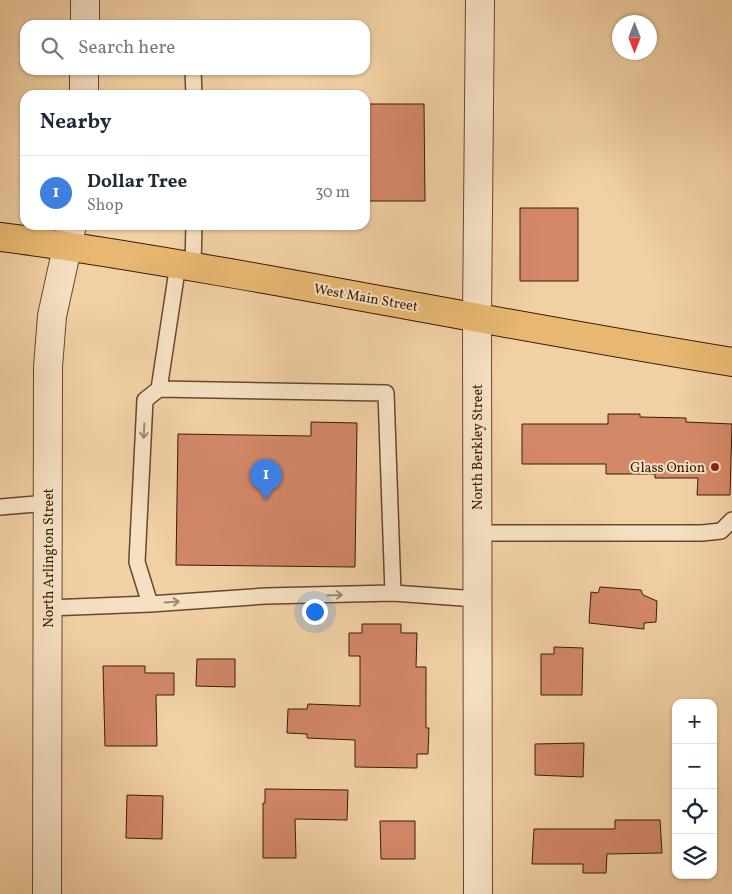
<!DOCTYPE html>
<meta charset="utf-8">
<style>
body{margin:0;font-family:Vollkorn,serif;background:#f6f6f7;color:#1f2937}
.controls{position:absolute;right:15px;bottom:15px;display:grid;overflow:hidden;border-radius:10px;box-shadow:0 1px 4px #0004}
.controls button{width:45px;height:45px;display:grid;place-items:center;padding:0;border:0;border-bottom:1px solid #e0e1e3;background:#fff;color:#1f2937;font:25px sans-serif}
.compass{position:absolute;left:612px;top:15px;width:45px;height:45px;border-radius:50%;background:#fff;box-shadow:0 1px 4px #0004;rotate:180deg}
.you{position:absolute;left:314px;top:611px;width:18px;height:18px;margin:-12px;border:4px solid #fff;border-radius:50%;background:#1a73e8;box-shadow:0 0 0 8px #1a73e833}
.badge{display:grid;place-items:center;width:32px;height:32px;border-radius:50%;background:#2563eb;color:#fff;font-size:16px;font-weight:700}
.pin{position:absolute;translate:-50% -41px;filter:drop-shadow(0 1px 2px #0008)}
.pin::after{content:'';position:absolute;top:26px;width:18px;height:15px;background:inherit;clip-path:polygon(0 0,100% 0,50% 100%)}
.list{margin:0;padding:0;list-style:none}
h2{display:flex;justify-content:space-between;align-items:center;height:65px;margin:0;padding:0 20px;font-size:21px}
h2 small{font-size:16px;font-weight:400;color:#747a83}
.list li{display:grid;grid-template-columns:32px 1fr auto;gap:15px;align-items:center;box-sizing:border-box;height:75px;padding:0 20px;border-top:1px solid #e0e1e3}
.list b{display:block;font-size:19px;white-space:nowrap}
.list p{margin:0;font-size:16px;white-space:nowrap;color:#747a83}
.list em{font-size:16px;font-style:normal;color:#747a83}
.icon{flex:none;width:28px;height:28px;fill:none;stroke:currentColor;stroke-width:2;stroke-linecap:round;stroke-linejoin:round}
.map{position:relative;flex:none;width:732px;height:894px;overflow:hidden}
.search{position:absolute;background:#fff;box-shadow:0 1px 4px #0004;left:20px;top:20px;width:350px;height:55px;display:flex;align-items:center;gap:12px;box-sizing:border-box;padding:0 18px;border-radius:15px;color:#747a83;font-size:19px}
.panel{position:absolute;background:#fff;box-shadow:0 1px 4px #0004;left:20px;top:90px;width:350px;height:140px;border-radius:15px}
.map>svg:first-child{display:block}
</style>
<div class="map">
<svg width="732" height="894" viewBox="0 0 732 894">
<rect width="100%" height="100%" fill="#f1d0a3"/>
<filter id="stains"><feTurbulence type="fractalNoise" baseFrequency=".004" numOctaves="4"/><feColorMatrix values="0 0 0 0 .2 0 0 0 0 .09 0 0 0 0 .02 0 0 0 .5 -.17"/></filter>
<radialGradient id="worn" r=".72"><stop offset=".6" stop-color="#630" stop-opacity="0"/><stop offset="1" stop-color="#630" stop-opacity=".3"/></radialGradient>
<path fill="#d38868" stroke="#381c08" d="M 365,104 L 424,104 L 425,201 L 365,201 Z
M 520,208 L 578,208 L 578,281 L 520,281 Z
M 608,414 L 640,414 L 640,417 L 686,418 L 686,422 L 732,424 L 730,495 L 697,495 L 698,478 L 655,478 L 655,474 L 606,474 L 606,464 L 522,464 L 522,424 L 608,424 Z
M 311,422 L 357,423 L 355,567 L 176,565 L 178,434 L 311,436 Z
M 600,587 L 641,590 L 643,595 L 657,601 L 656,622 L 644,623 L 644,629 L 589,623 L 591,592 L 598,593 Z
M 362,624 L 401,624 L 401,633 L 417,633 L 416,667 L 426,667 L 426,728 L 429,728 L 428,754 L 417,754 L 417,768 L 355,767 L 355,740 L 307,738 L 307,734 L 287,733 L 288,709 L 307,709 L 308,704 L 360,706 L 360,656 L 349,656 L 349,633 L 362,633 Z
M 554,647 L 583,648 L 582,695 L 541,695 L 541,654 L 554,654 Z
M 197,659 L 235,659 L 235,687 L 196,686 Z
M 103,666 L 145,666 L 145,673 L 174,673 L 174,695 L 156,695 L 157,746 L 105,746 Z
M 584,743 L 583,777 L 535,775 L 535,744 Z
M 265,789 L 348,790 L 347,820 L 295,819 L 296,858 L 263,858 L 263,803 L 265,803 Z
M 127,795 L 163,796 L 162,839 L 126,838 Z
M 615,820 L 660,820 L 662,853 L 607,854 L 606,873 L 583,873 L 583,864 L 532,864 L 534,829 L 615,829 Z
M 380,821 L 415,821 L 415,859 L 381,859 Z"/>
<g fill="none" stroke-linecap="round" stroke-linejoin="round">
<defs>
<path id="lane" d="M 193,70 L 194,95
M 178,264 L 159,389 L 386,393 L 393,593 L 477,599
M 193,267 L 194,225
M 159,389 L 145,400 L 137,562 L 150,604 L 266,596 L 393,593
M 0,507 L 48,503
M 477,533 L 702,533 L 721,531 L 732,520
M 48,608 L 150,604"/>
<path id="street" d="M 85,25 L 85,0
M 84,95 L 84,70
M 47,894 L 48,367 L 52,316 L 72,225
M 478,894 L 477,317 L 480,0"/>
<path id="primary" d="M 0,237 C 89,248 176,264 264,279 C 420,307 576,337 732,362"/>
</defs>
<use href="#lane" stroke="#66492f" stroke-width="18"/>
<use href="#street" stroke="#66492f" stroke-width="30"/>
<use href="#primary" stroke="#381c08" stroke-width="30"/>
<use href="#lane" stroke="#f6e0c3" stroke-width="15"/>
<use href="#street" stroke="#f6e0c3" stroke-width="28"/>
<use href="#primary" stroke="#e8b872" stroke-width="28"/>
</g>
<defs><path id="oneway-shaft" d="M-6 0H5M1.5-3L5.5 0L1.5 3" fill="none" stroke-width="1.6" stroke-linecap="round" stroke-linejoin="round" transform="scale(1.25)"/></defs>
<g stroke="#a0886f">
<use href="#oneway-shaft" transform="translate(144 431) rotate(93)"/>
<use href="#oneway-shaft" transform="translate(335 595) rotate(-1)"/>
<use href="#oneway-shaft" transform="translate(172 602) rotate(-4)"/>
</g>
<circle fill="#8f2418" stroke="#f6e0c3" stroke-width="2" cx="715" cy="467" r="5"/>
<g text-anchor="middle" stroke-width="4" stroke-linejoin="round" paint-order="stroke">
<g font-size="14" fill="#381c08" stroke="#f6e0c3">
<text transform="translate(366 297) rotate(10)" y="5">West Main Street</text>
<text transform="translate(477 447) rotate(-90)" y="5">North Berkley Street</text>
<text transform="translate(48 558) rotate(-90)" y="5">North Arlington Street</text>
</g>
<g font-size="14" fill="#381c08" stroke="#f6e0c3" text-anchor="end">
<text x="705" y="472">Glass Onion</text>
</g>
</g>
<rect width="100%" height="100%" filter="url(#stains)"/>
<rect width="100%" height="100%" fill="url(#worn)"/>
</svg>
<div class="controls">
<button>+</button>
<button>−</button>
<button><svg class="icon" aria-label="locate" viewBox="0 0 24 24"><circle cx="12" cy="12" r="6"/><path d="M12 2v4M12 18v4M2 12h4M18 12h4"/></svg></button>
<button><svg class="icon" aria-label="layers" viewBox="0 0 24 24"><path d="M12 4l9 5-9 5-9-5zM3 14l9 5 9-5"/></svg></button>
</div>
<svg class="compass" viewBox="-18 -18 36 36"><path d="M0-13l5 13h-10z" fill="#e53935"/><path d="M0 13l5-13h-10z" fill="#747a83"/></svg>
<div class="you"></div>
<div class="pin badge" style="left:266px;top:500px;background:#3f7fe0">1</div>
<div class="search"><svg class="icon" aria-label="search" viewBox="0 0 24 24"><circle cx="10" cy="10" r="6"/><path d="M15 15l6 6"/></svg>Search here</div>
<section class="panel">
<h2>Nearby<small></small></h2>
<ul class="list">
<li><span class="badge" style="background:#3f7fe0">1</span><div><b>Dollar Tree</b><p>Shop</p></div><em>30 m</em></li>
</ul>
</section>
</div>
